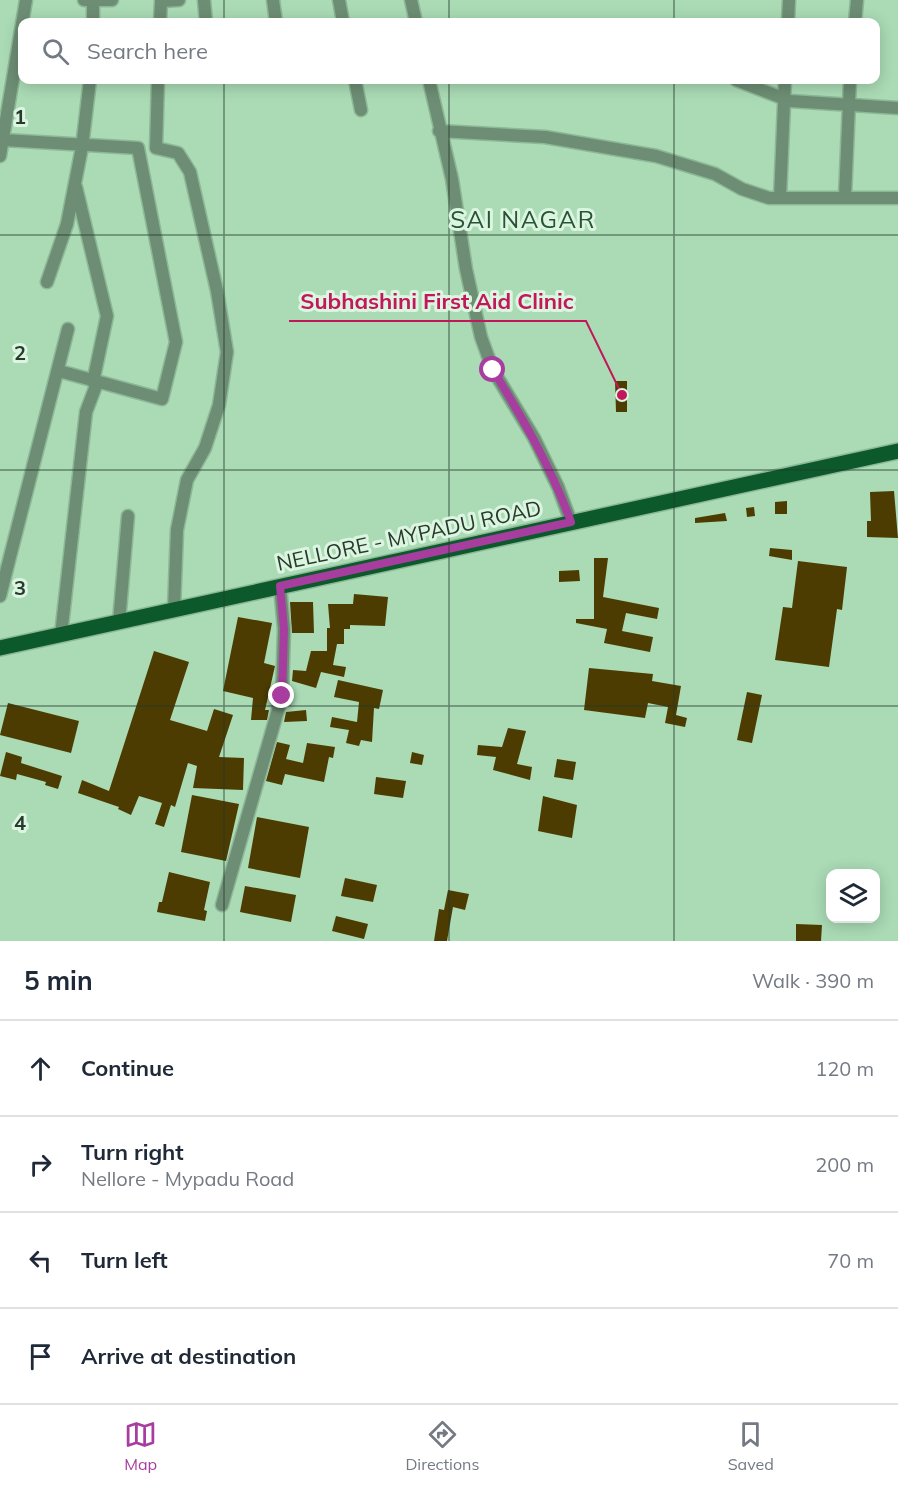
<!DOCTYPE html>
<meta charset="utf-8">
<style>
body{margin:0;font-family:Mulish,sans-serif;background:#f6f6f7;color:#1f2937}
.controls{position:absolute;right:18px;bottom:18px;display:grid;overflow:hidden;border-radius:12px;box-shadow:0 3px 15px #0003}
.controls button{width:54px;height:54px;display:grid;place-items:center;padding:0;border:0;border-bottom:2px solid #e0e1e3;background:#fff;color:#1f2937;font:30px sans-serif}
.stop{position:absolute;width:18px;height:18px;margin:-14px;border:4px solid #a73d9e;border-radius:50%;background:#fff}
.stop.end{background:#a73d9e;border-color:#fff;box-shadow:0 2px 6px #0008}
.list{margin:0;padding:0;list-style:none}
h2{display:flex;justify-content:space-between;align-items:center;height:78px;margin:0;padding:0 24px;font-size:26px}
h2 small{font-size:20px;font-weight:400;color:#747a83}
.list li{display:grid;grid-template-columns:39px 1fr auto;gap:18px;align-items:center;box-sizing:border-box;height:96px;padding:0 24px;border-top:2px solid #e0e1e3}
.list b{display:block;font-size:22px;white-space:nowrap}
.list p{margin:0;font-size:20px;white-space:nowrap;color:#747a83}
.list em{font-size:20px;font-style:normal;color:#747a83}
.icon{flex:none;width:33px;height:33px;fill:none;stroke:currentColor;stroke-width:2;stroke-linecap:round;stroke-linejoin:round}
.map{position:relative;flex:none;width:898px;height:941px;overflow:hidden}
.search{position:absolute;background:#fff;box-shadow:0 3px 15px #0003;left:18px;right:18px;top:18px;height:66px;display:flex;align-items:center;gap:15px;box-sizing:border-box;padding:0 21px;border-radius:12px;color:#747a83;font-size:22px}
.sheet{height:462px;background:#fff}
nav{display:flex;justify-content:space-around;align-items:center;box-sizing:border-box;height:84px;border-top:2px solid #e0e1e3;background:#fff;font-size:16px;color:#747a83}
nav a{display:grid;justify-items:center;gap:3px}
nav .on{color:#a73d9e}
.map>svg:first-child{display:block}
</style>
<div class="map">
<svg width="898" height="941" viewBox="0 0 898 941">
<rect width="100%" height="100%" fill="#aadbb5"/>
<path fill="#4c3c02" d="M 615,381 L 627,381 L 627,412 L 616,412 Z
M 894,491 L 898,538 L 867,537 L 867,521 L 871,521 L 870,492 Z
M 787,501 L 787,514 L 775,514 L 775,502 Z
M 754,507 L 755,516 L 747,517 L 746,508 Z
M 725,513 L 727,521 L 695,523 L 695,518 Z
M 770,548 L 792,550 L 792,560 L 769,556 Z
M 594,558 L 608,558 L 603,597 L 659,608 L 657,619 L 626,613 L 622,631 L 653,637 L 650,652 L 604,643 L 607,629 L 576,623 L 576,619 L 594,619 Z
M 798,561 L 847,567 L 842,610 L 837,609 L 829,667 L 775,660 L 783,607 L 792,608 Z
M 579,570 L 580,581 L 559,582 L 559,571 Z
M 354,594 L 388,597 L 385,626 L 350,625 L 350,629 L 344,629 L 344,644 L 337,644 L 333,665 L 346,667 L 344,677 L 321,672 L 316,688 L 292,681 L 293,670 L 306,671 L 311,651 L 327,651 L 327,628 L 330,628 L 328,604 L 353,604 Z
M 290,602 L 313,602 L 314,633 L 292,633 Z
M 238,617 L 272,623 L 264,663 L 275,666 L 265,710 L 269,710 L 267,720 L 251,720 L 253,698 L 223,691 Z
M 154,651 L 189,662 L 170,720 L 207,731 L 214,709 L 233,715 L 219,757 L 244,758 L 243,790 L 193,788 L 197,766 L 188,763 L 175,807 L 171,805 L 164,827 L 155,824 L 162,803 L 139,796 L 131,815 L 118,809 L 119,807 L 78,793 L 82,780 L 109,791 Z
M 589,668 L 653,674 L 652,681 L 681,686 L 676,715 L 687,718 L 685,727 L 665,723 L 668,707 L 648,703 L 645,718 L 584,710 Z
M 338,680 L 383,690 L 379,709 L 374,708 L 372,742 L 361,740 L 359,746 L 346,743 L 349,730 L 330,727 L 332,717 L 357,722 L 359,702 L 334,697 Z
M 747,692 L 762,695 L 752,743 L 737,740 Z
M 8,703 L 79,721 L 71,753 L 0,735 Z
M 306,710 L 307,721 L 284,722 L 286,712 Z
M 508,728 L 526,731 L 517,764 L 532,767 L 530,780 L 493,770 L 496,757 L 477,755 L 478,745 L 502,747 Z
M 277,742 L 290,745 L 286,759 L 303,763 L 307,743 L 335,747 L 333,758 L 329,757 L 324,782 L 285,774 L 282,785 L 266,781 Z
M 6,752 L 22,757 L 21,763 L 62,776 L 58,789 L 45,785 L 46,782 L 17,774 L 16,780 L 0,776 Z
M 412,752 L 424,755 L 422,765 L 410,763 Z
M 557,759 L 576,762 L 573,780 L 554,777 Z
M 376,777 L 406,781 L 403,798 L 374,794 Z
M 192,795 L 239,804 L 226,861 L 181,852 Z
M 543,796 L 577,805 L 572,838 L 538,831 Z
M 257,817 L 309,827 L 300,878 L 248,868 Z
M 169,872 L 210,882 L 204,910 L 207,911 L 205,921 L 157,912 L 159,902 L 162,902 Z
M 345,878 L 377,885 L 373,902 L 341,896 Z
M 245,886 L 296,895 L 291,922 L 240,912 Z
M 448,890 L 469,894 L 465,910 L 453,907 L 447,941 L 434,941 L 439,909 L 444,910 Z
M 336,916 L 368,924 L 364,939 L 332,931 Z
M 796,924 L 822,925 L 821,941 L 796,941 Z"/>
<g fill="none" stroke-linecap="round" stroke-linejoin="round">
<defs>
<path id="minor" d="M 84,0 L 112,0
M 204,0 L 206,22
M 273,0 L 276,22
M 339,0 L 343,22
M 411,0 L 416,22
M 93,22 L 93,1
M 160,22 L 161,1 L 179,0
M 788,22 L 789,0
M 855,22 L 857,0
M 158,80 L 156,148 L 178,153 L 190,172 L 217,291 L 227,352 L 219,405 L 205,448 L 187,480 L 177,530 L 174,610
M 355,80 L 361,110
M 429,80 L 452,179 L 466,269 L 481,337 L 493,370 L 534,438 L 558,487 L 571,522
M 736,80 L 790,101 L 898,108
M 439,131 L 545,137 L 656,156 L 715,174 L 742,189 L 769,198 L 898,198
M 4,140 L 138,148 L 176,342 L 162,399 L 59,371
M 0,156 L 26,0
M 76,187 L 107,316 L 93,382
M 845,196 L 850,80
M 780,198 L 785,80
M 47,282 L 67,224 L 82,147 L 90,80
M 0,596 L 68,329
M 119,622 L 128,516
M 61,635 L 86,412 L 97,383
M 222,905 L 282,696 L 284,629 L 280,586"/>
<path id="major" d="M 0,648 L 898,451"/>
</defs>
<use href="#minor" stroke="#8db897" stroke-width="15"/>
<use href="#major" stroke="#8db897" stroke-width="18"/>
<use href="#minor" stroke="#6d8e74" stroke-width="12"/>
<use href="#major" stroke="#0c592b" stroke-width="15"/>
</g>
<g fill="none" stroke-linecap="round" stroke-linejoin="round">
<path stroke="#a73d9e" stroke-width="8" d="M 282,696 L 284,629 L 280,586 L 571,522 C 551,467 523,419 493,370"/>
</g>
<path fill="none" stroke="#273b2c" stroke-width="1.5" stroke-opacity="0.55" d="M 224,0 L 224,22M 449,0 L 449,22M 674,0 L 674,22M 224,80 L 224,941M 449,80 L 449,941M 674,80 L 674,941M 0,235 L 898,235M 0,470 L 898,470M 0,706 L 898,706"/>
<g text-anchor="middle" stroke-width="6" stroke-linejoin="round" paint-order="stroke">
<g font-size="21" fill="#273b2c" stroke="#dcf5e1">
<text transform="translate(409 536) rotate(-12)" y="7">NELLORE - MYPADU ROAD</text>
</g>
<g font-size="24" letter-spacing="1.5" fill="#275534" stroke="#dcf5e1">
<text x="523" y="228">SAI NAGAR</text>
</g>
</g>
<g font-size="20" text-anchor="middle" font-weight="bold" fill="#273b2c" stroke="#dcf5e1" stroke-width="6" stroke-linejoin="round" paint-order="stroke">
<text x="20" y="124">1</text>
<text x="20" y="360">2</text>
<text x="20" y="595">3</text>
<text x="20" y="830">4</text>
</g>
<path fill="none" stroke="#c2185b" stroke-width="2" d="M622 395L586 321H289"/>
<circle fill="#c2185b" stroke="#dcf5e1" stroke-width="2" cx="622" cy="395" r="6"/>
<g font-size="22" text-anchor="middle" font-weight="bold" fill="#c2185b" stroke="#dcf5e1" stroke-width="6" stroke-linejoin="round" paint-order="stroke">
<text x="437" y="309">Subhashini First Aid Clinic</text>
</g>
</svg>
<div class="controls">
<button><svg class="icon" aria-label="layers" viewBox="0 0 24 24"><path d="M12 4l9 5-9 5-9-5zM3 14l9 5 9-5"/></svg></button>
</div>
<div class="stop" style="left:493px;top:370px"></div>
<div class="stop end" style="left:282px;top:696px"></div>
<div class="search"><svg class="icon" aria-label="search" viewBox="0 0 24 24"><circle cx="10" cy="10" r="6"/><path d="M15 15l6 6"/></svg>Search here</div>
</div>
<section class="sheet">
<h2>5 min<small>Walk · 390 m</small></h2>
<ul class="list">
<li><svg class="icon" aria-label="ahead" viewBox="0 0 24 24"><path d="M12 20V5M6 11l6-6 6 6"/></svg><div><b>Continue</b></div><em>120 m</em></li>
<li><svg class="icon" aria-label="right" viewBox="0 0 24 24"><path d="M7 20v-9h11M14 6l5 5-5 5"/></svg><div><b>Turn right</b><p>Nellore - Mypadu Road</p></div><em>200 m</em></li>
<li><svg class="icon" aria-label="left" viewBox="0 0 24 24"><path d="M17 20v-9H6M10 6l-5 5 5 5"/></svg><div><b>Turn left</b></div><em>70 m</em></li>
<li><svg class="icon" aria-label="arrive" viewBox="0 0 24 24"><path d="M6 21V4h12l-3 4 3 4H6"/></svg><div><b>Arrive at destination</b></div></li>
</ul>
</section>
<nav>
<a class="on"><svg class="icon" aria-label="map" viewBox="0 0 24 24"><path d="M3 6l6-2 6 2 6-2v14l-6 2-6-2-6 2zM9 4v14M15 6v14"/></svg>Map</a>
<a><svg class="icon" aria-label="directions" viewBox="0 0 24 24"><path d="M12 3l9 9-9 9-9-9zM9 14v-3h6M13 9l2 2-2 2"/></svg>Directions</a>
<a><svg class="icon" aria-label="saved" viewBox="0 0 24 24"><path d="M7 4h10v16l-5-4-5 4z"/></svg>Saved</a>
</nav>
